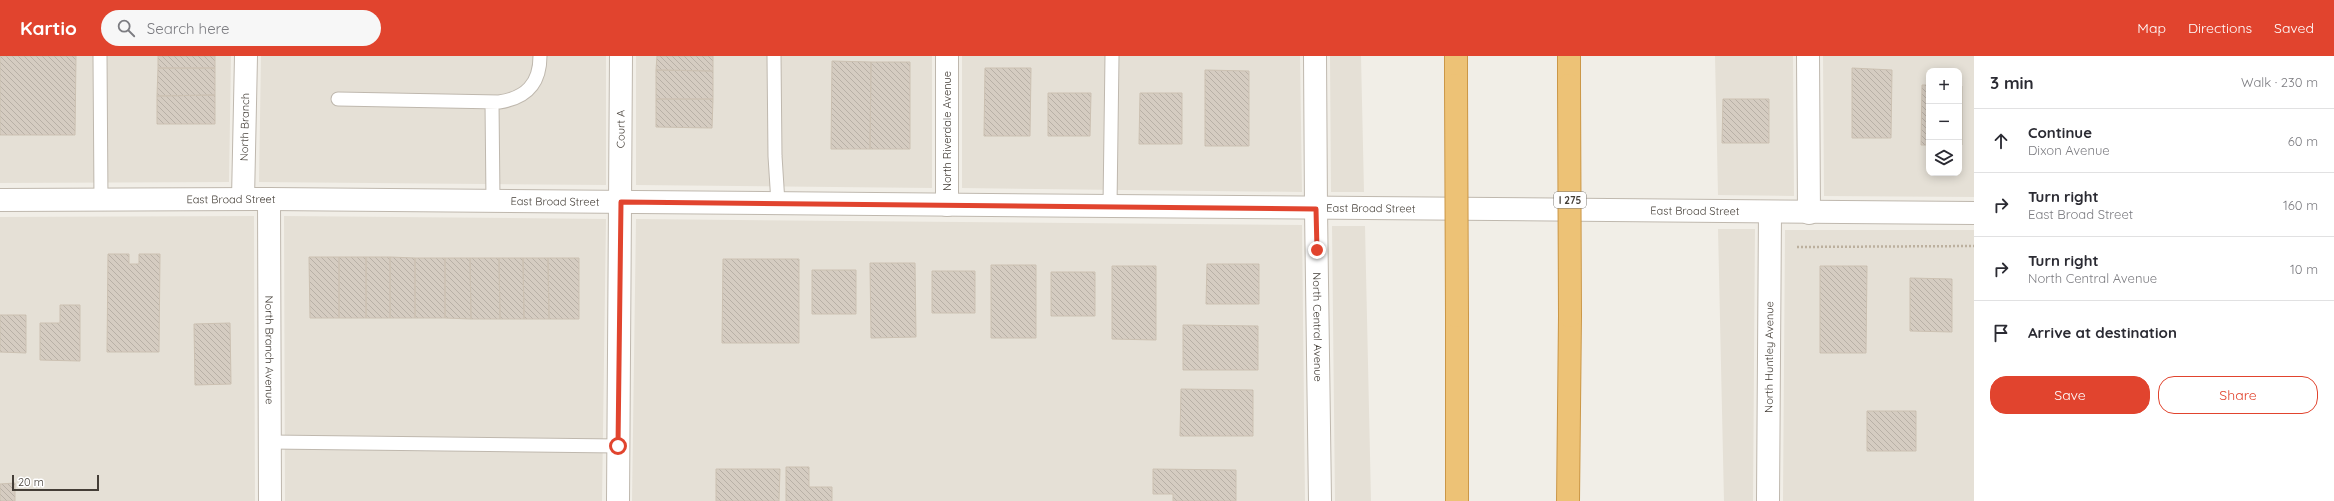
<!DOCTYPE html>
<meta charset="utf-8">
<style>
body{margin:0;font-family:Quicksand,sans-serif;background:#f7f7f7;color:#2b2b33}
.controls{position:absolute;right:12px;top:12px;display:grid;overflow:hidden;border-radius:8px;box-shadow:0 2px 10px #0003}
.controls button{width:36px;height:36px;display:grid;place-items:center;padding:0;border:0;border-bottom:1px solid #e1e1e2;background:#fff;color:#2b2b33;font:20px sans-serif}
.scale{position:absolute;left:12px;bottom:10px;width:87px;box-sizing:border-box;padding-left:4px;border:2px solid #443e37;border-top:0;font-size:11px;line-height:14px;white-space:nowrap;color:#443e37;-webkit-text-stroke:3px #fff;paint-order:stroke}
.stop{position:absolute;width:12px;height:12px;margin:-9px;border:3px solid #e1442e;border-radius:50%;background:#fff}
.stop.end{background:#e1442e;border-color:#fff;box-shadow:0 1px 4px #0008}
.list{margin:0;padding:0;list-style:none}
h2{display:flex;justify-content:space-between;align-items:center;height:52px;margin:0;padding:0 16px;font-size:17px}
h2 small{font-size:13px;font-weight:400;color:#7c7c81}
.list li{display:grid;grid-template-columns:26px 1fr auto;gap:12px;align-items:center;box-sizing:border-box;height:64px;padding:0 16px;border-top:1px solid #e1e1e2}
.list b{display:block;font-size:15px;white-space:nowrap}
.list p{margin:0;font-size:13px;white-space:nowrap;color:#7c7c81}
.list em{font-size:13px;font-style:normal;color:#7c7c81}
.actions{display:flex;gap:8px;padding:12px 16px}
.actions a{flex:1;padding:9px 0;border:1px solid #e1442e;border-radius:16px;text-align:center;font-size:14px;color:#e1442e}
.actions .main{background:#e1442e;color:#fff}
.icon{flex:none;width:22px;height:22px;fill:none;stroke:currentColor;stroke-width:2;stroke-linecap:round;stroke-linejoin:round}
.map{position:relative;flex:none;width:1974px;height:445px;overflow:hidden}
header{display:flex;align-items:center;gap:24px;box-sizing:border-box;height:56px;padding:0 20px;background:#e1442e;color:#fff}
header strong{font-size:19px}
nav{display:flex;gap:22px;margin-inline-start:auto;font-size:14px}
.search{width:280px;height:36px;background:#f7f7f7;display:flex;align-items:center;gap:10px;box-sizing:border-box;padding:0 14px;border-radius:22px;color:#7c7c81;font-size:15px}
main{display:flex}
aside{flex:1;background:#fff}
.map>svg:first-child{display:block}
</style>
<header>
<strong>Kartio</strong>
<div class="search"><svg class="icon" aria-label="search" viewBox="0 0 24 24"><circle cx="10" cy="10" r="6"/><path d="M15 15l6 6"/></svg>Search here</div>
<nav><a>Map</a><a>Directions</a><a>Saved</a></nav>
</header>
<main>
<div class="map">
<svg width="1974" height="445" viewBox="0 0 1974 445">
<defs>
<pattern id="building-back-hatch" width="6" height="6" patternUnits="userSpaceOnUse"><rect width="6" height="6" fill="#d5ccc1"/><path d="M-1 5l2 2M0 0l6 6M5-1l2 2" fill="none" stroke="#b8b0a6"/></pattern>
</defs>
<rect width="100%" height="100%" fill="#f1eee7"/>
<path fill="#e5e0d6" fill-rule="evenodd" d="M 0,0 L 231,0 L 229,126 L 0,127 Z
M 261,0 L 606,0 L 606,129 L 259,126 Z
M 636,0 L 932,0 L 932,132 L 636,129 Z
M 962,0 L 1300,0 L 1302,136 L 962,132 Z
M 1330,0 L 1361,0 L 1364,136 L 1331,136 Z
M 1715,0 L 1793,0 L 1794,140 L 1718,139 Z
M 1823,0 L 1974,0 L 1974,141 L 1824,140 ZM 1929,15 L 1959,15 L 1959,117 L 1929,117 Z
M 254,160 L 255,445 L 0,445 L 0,161 Z
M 284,160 L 606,163 L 602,445 L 285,445 Z
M 636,163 L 1302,169 L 1305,445 L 632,445 Z
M 1332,170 L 1365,170 L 1371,445 L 1335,445 Z
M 1718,173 L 1755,173 L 1753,445 L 1724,445 Z
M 1785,174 L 1974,174 L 1974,445 L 1783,445 Z"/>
<path fill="url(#building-back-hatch)" stroke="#ccc1b2" d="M 0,0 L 76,0 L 75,79 L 0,79 Z
M 158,0 L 215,0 L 215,12 L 158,12 Z
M 657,0 L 713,0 L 713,15 L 656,14 Z
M 832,5 L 871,6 L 870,93 L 831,93 Z
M 871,6 L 910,6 L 910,93 L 870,93 Z
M 158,12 L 215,12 L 215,39 L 157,40 Z
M 985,12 L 1031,12 L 1030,80 L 984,80 Z
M 1852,12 L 1892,14 L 1891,82 L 1852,82 Z
M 656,14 L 713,15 L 713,43 L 656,43 Z
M 1205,14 L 1249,15 L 1249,90 L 1205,90 Z
M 1922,29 L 1929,29 L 1929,89 L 1921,89 Z
M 1959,30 L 1962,30 L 1962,89 L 1959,89 Z
M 1048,37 L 1091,37 L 1090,80 L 1048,80 Z
M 1140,37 L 1182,37 L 1182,88 L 1139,88 Z
M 215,39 L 215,68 L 157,68 L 157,40 Z
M 656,43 L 713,43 L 712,72 L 656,71 Z
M 1723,43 L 1769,43 L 1769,87 L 1722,87 Z
M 108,198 L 129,198 L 129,208 L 139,208 L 139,198 L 160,198 L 159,296 L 107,296 Z
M 309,201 L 339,201 L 339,262 L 310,262 Z
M 339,201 L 366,201 L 366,262 L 339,262 Z
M 366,201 L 390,201 L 390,262 L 366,262 Z
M 390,201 L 415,202 L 415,262 L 390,262 Z
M 415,202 L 445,202 L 445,262 L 415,262 Z
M 445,202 L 470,202 L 471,263 L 445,262 Z
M 470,202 L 499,202 L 500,263 L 471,263 Z
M 499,202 L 523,202 L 524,263 L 500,263 Z
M 523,202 L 548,202 L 549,263 L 524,263 Z
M 548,202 L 579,202 L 579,263 L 549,263 Z
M 723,203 L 799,203 L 799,287 L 722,287 Z
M 870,207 L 915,207 L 916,281 L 871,282 Z
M 1207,208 L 1259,208 L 1259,248 L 1206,248 Z
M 991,209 L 1036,209 L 1036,282 L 991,282 Z
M 1112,210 L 1156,210 L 1156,284 L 1112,283 Z
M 1820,210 L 1867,210 L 1866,297 L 1820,297 Z
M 812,214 L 856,214 L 856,258 L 812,258 Z
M 932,215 L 975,215 L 975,257 L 932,257 Z
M 1051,216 L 1095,216 L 1095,260 L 1051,260 Z
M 1910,222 L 1952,223 L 1952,276 L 1910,275 Z
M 60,249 L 80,249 L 80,305 L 40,304 L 40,267 L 60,267 Z
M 0,259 L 26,259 L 26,297 L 0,296 Z
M 230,267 L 231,328 L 195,329 L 194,268 Z
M 1183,269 L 1258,270 L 1258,314 L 1183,314 Z
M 1181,333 L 1253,334 L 1253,380 L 1180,380 Z
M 1867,355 L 1916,355 L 1916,395 L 1867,395 Z
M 786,411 L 809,411 L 809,431 L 832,431 L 832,445 L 786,445 Z
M 716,413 L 780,413 L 779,445 L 716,445 Z
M 1153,413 L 1236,414 L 1236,445 L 1173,445 L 1173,438 L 1153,438 Z
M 15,427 L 15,445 L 0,445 L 0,428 Z"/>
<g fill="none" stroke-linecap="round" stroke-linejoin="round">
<defs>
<path id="service" d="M 100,0 L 101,144
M 774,0 L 775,100 L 778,147
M 338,43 L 499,46 C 526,42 540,28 540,0
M 492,46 L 493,145
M 1110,150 L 1112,0
M 270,386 L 618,390"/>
<g id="minor">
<path d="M 947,0 L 947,149"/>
<path d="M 1315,0 L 1316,153"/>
<path d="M 1808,0 L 1809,157"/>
<path id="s1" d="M 243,143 L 246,0"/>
<path id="s2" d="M 269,143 L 270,445"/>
<path id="s3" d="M 618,445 L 621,0"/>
<path id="s4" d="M 1768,445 L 1770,156"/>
</g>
<g id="tertiary">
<path id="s5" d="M 0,144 L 269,143 L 1974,157"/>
<path id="s6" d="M 1316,153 L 1320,445"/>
</g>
<path id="motorway" d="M 1456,0 L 1456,29
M 1569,29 L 1569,0
M 1457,260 L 1457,445
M 1568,445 L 1570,260"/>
</defs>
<use href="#service" stroke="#bfb8ae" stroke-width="15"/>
<use href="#minor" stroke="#bfb8ae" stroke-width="24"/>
<use href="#tertiary" stroke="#bfb8ae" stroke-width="24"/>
<use href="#motorway" stroke="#cb9747" stroke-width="24"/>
<path stroke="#bcb09e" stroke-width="2.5" stroke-dasharray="2 2" stroke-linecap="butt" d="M 1797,191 L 1974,190"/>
<use href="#service" stroke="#fff" stroke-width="13"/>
<use href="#minor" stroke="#fff" stroke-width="22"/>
<use href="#tertiary" stroke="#fff" stroke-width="22"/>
<use href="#motorway" stroke="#edc276" stroke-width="22"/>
<defs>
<path id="motorway-bridge" d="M 1456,29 L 1457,260
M 1569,29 L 1570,260"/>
</defs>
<use href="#motorway-bridge" stroke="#cb9747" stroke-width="24" stroke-linecap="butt"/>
<use href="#motorway-bridge" stroke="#edc276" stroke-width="22"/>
</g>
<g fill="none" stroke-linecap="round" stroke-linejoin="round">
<path stroke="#e1442e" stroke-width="5" d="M 618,390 L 621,146 L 1316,153 L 1317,194"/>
</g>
<g text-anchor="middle" stroke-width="3" stroke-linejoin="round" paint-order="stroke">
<rect fill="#fff" stroke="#7c7873" stroke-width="1" x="1554" y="136" width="32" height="16" rx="3"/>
<g font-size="10" font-weight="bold" fill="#443e37">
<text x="1570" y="148">I 275</text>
</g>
<g font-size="11" fill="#443e37" stroke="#fff">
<text dy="4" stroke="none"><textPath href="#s1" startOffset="72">North Branch</textPath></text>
<text dy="4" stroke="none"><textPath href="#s3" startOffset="372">Court A</textPath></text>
<text transform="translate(947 75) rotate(-90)" y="4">North Riverdale Avenue</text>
<text dy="4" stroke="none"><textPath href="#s5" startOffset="231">East Broad Street</textPath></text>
<text dy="4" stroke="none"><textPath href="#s5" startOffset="555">East Broad Street</textPath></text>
<text dy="4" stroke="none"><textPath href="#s5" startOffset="1371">East Broad Street</textPath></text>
<text dy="4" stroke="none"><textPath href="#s5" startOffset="1695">East Broad Street</textPath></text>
<text dy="4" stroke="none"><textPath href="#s6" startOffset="118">North Central Avenue</textPath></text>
<text dy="4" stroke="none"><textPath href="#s2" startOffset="151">North Branch Avenue</textPath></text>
<text dy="4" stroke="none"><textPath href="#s4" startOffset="144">North Huntley Avenue</textPath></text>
</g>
</g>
</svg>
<div class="controls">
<button>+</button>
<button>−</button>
<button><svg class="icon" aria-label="layers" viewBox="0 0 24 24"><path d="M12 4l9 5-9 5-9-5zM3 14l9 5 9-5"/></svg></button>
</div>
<div class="scale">20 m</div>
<div class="stop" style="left:618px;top:390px"></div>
<div class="stop end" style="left:1317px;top:194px"></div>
</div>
<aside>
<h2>3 min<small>Walk · 230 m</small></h2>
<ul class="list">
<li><svg class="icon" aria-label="ahead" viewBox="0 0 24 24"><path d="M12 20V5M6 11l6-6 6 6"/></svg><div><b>Continue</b><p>Dixon Avenue</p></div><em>60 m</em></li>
<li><svg class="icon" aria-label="right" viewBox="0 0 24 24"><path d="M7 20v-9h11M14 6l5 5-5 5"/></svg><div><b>Turn right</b><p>East Broad Street</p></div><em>160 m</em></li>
<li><svg class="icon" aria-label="right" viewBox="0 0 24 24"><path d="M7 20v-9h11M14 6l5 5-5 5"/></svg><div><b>Turn right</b><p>North Central Avenue</p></div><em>10 m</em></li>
<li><svg class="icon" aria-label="arrive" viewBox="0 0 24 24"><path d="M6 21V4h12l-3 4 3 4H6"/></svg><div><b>Arrive at destination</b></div></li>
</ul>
<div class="actions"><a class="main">Save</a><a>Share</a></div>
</aside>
</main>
